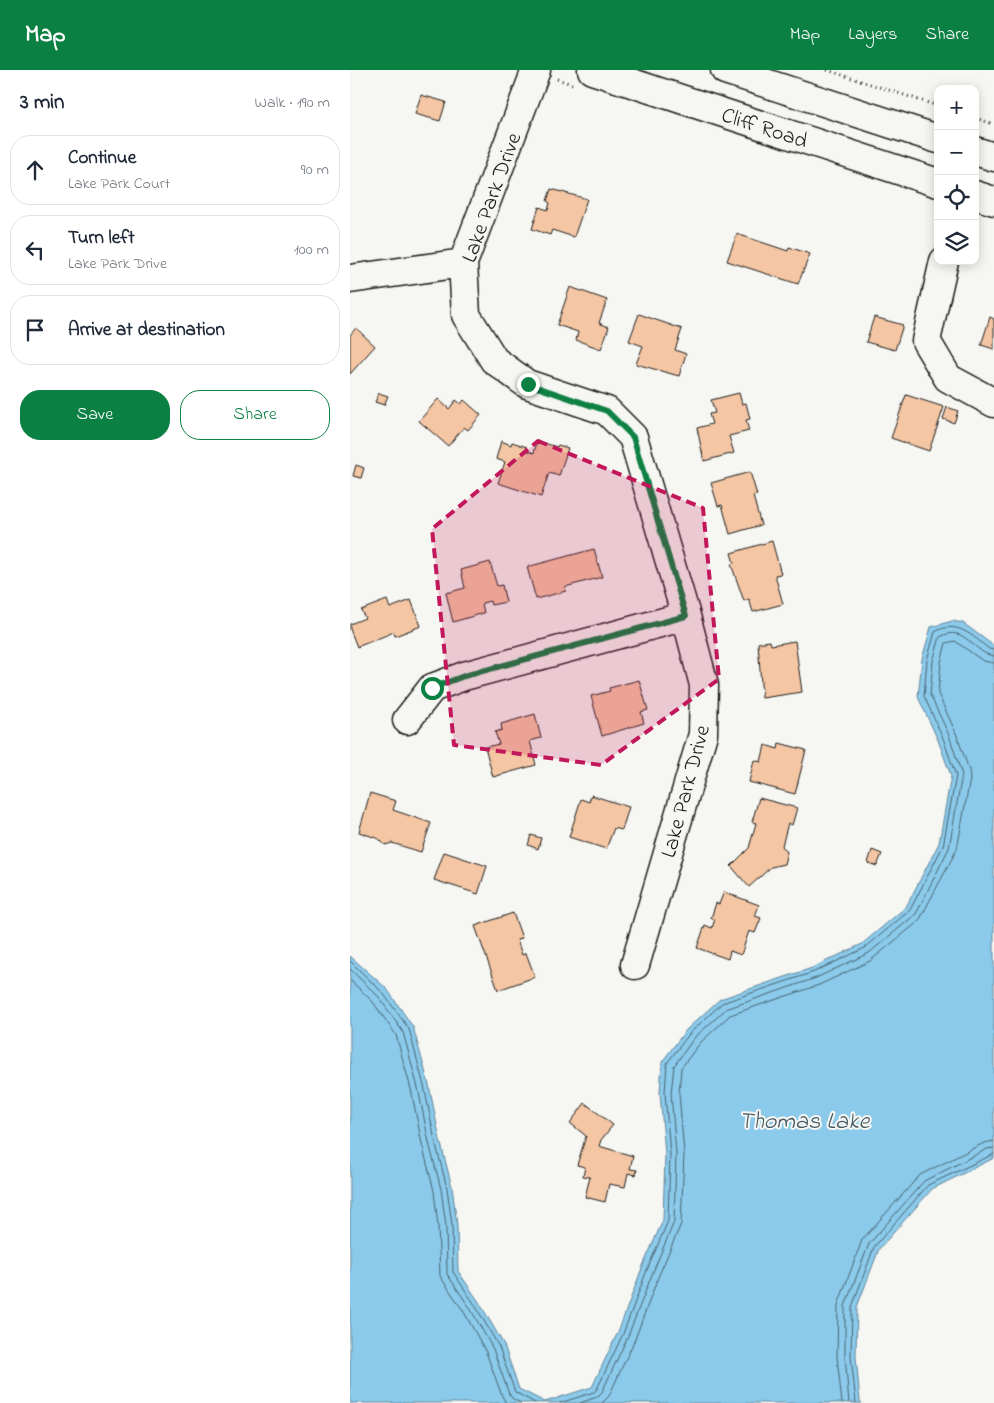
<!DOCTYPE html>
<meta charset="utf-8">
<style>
body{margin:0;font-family:"Indie Flower",sans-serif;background:#f6f6f7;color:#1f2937}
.controls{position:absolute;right:15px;top:15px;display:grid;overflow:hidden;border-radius:10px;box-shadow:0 2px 12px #0003}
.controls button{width:45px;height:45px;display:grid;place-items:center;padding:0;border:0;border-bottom:1px solid #e0e1e3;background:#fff;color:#1f2937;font:25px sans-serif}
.stop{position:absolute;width:15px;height:15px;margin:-11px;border:4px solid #0b8043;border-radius:50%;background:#fff}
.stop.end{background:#0b8043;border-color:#fff;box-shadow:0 1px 5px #0008}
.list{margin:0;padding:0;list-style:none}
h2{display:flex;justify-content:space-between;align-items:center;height:65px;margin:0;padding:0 20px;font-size:21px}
h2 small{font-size:16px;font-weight:400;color:#747a83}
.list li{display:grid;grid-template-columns:32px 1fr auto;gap:15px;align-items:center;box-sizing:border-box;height:70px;margin:0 10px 10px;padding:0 10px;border:1px solid #e0e1e3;border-radius:20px}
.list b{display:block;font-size:19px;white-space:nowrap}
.list p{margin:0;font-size:16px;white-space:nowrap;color:#747a83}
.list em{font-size:16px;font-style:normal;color:#747a83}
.actions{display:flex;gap:10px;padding:15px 20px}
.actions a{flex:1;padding:11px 0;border:1px solid #0b8043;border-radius:20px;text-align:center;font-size:18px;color:#0b8043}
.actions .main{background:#0b8043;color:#fff}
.icon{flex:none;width:28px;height:28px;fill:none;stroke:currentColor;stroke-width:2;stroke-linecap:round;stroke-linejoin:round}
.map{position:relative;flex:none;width:644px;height:1333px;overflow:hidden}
header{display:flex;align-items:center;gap:30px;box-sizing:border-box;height:70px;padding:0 25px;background:#0b8043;color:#fff}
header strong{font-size:24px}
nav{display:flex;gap:28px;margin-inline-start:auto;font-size:18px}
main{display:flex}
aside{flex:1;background:#fff}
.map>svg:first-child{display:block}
</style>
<header>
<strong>Map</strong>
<nav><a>Map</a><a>Layers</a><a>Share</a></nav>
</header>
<main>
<aside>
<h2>3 min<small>Walk · 190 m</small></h2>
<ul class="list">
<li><svg class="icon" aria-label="ahead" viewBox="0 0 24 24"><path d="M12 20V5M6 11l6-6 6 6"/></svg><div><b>Continue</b><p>Lake Park Court</p></div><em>90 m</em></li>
<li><svg class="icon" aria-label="left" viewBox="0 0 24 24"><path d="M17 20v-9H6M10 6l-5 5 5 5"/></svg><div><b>Turn left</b><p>Lake Park Drive</p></div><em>100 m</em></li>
<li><svg class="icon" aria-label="arrive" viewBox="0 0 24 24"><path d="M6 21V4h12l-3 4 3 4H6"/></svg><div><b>Arrive at destination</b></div></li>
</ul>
<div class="actions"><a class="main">Save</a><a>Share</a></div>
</aside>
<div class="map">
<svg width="644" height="1333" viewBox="0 0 644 1333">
<rect width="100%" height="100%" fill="#f6f6f2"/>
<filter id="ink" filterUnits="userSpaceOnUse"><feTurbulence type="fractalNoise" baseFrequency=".02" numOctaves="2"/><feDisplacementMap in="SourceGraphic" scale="10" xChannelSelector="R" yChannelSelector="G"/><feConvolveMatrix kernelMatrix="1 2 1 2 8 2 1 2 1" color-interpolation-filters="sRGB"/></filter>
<g filter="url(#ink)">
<path fill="#8bcaeb" stroke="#5f8498" d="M 602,551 L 613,553 L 644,576 L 644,1088 L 582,1119 L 529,1179 L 507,1237 L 506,1286 L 510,1331 L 512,1333 L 0,1333 L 0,886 L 37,919 L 63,957 L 79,1015 L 90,1070 L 102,1117 L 107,1155 L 108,1201 L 129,1232 L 154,1275 L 169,1319 L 195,1332 L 242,1317 L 268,1262 L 292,1198 L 313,1150 L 315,1084 L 310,1023 L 312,992 L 336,960 L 370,929 L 462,898 L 512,874 L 556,837 L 589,773 L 601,706 L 588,670 L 568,627 L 572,589 L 581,557 Z"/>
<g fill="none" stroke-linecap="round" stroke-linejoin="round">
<path stroke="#48626f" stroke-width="1" d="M 0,891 L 33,923 L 59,959 L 74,1016 L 85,1071 L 97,1118 L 102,1155 L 103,1202 L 125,1235 L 149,1277 L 165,1322 L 185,1333
M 0,899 L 29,927 L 53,962 L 68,1018 L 79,1073 L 91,1119 L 96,1156 L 97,1204 L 120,1238 L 143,1279 L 159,1324 L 163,1329 L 171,1333
M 0,910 L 23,932 L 46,965 L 61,1019 L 72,1074 L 84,1121 L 88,1156 L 90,1206 L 114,1242 L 136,1282 L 152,1326 L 156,1333
M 210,1333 L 244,1322 L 247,1319 L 273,1264 L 297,1200 L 318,1151 L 320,1084 L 315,1023 L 317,993 L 340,963 L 372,933 L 464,902 L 515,878 L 560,840 L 593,776 L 606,706 L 593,668 L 574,626 L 577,590 L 585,562 C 606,549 623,566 639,579 L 644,580
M 230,1333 L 247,1327 L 252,1322 L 278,1266 L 303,1202 L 324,1152 L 326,1084 L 321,1023 L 324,996 L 344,968 L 376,939 L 466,908 L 519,883 L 566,844 L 599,778 L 612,705 L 599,665 L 580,625 L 583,591 L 590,567 C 615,553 623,584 644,586
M 252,1333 L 259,1326 L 285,1269 L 309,1205 L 331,1154 L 334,1084 L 329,1023 L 331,998 L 350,973 L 380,945 L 469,915 L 520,891 L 569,851 L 607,779 L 620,709 L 619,700 L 606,663 L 588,624 L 591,592 L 596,573 L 605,571 L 633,591 L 644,593
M 492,1333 L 487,1287 L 488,1235 L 512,1170 L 570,1105 L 634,1073 L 644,1071
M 499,1333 L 495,1286 L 495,1236 L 519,1174 L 574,1111 L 637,1079 L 644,1078
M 506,1333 L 501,1286 L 502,1237 L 524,1177 L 578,1115 L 644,1084"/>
</g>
<path fill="#f4c6a3" stroke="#1c1c1c" d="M 71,25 L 96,32 L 90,51 L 65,44 Z
M 201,119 L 237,129 L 224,167 L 202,160 L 200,165 L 182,159 L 189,137 L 198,140 L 200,133 L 197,131 Z
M 387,164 L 438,181 L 439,177 L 460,184 L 448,214 L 377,191 Z
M 220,217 L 257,230 L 249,253 L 259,257 L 251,279 L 226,270 L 228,262 L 207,255 Z
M 289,244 L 332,259 L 325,280 L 336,284 L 329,306 L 286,294 L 293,276 L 279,271 Z
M 524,247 L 553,255 L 545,280 L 516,272 Z
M 640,247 L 644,249 L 644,279 L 631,275 Z
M 6,258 L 25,276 L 0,304 L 0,265 Z
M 29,323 L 38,326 L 34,335 L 25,332 Z
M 389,323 L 392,334 L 396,333 L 400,349 L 396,350 L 399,361 L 379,366 L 384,383 L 354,391 L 347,358 L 362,354 L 359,344 L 365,343 L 361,330 Z
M 556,325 L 594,337 L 579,381 L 541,368 Z
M 88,329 L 99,339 L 106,330 L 111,334 L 114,330 L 131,345 L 118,360 L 114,357 L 98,376 L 69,351 Z
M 597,337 L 608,341 L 604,353 L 593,349 Z
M 151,371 L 161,375 L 162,372 L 177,377 L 176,380 L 184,383 L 187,371 L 207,377 L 208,375 L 218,378 L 209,406 L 199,403 L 191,427 L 148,413 L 155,392 L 146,389 Z
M 6,395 L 14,398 L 11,408 L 3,406 Z
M 400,402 L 407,425 L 403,426 L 411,455 L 380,464 L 372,435 L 368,436 L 361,413 Z
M 422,471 L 431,504 L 425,505 L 433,534 L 403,542 L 399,529 L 394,531 L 381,494 L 384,493 L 381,483 Z
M 244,479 L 252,507 L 215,517 L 216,521 L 186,529 L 177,497 Z
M 140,492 L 147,516 L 152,515 L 156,532 L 141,535 L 140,531 L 132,533 L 134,543 L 103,552 L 96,523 L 115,518 L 111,500 Z
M 37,530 L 40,538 L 61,530 L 71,556 L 45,566 L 44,562 L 7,577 L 0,559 L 0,554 L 15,548 L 11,540 Z
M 420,571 L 421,575 L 445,571 L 452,622 L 412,628 L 408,573 Z
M 289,610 L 298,640 L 291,642 L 294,653 L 252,666 L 241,626 L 260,621 L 259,618 Z
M 185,644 L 191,668 L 180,671 L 186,695 L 143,707 L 135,677 L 149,674 L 145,662 L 152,660 L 151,654 Z
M 429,673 L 456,680 L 445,724 L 399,712 L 404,690 L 411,692 L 415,675 L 428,679 Z
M 20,723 L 46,731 L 43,740 L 81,753 L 71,782 L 42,773 L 35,775 L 29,769 L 9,762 Z
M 241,725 L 279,737 L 272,760 L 264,758 L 256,779 L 219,767 L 231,729 L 239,732 Z
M 409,728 L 447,738 L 442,755 L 438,753 L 432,776 L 437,782 L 434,794 L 421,797 L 399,817 L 381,796 L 399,778 L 406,753 L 402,752 Z
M 181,765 L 191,768 L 188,779 L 178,775 Z
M 522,780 L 532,784 L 527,796 L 518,793 Z
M 94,782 L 137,796 L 128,824 L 84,810 Z
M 374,822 L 409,835 L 405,846 L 411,848 L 405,863 L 399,861 L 391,885 L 380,881 L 378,889 L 347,878 L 355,855 L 362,858 L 365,849 L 361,848 L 366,833 L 369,834 Z
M 163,843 L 172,868 L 167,870 L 172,885 L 176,883 L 185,907 L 148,920 L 125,856 Z
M 235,1033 L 263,1055 L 251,1070 L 249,1076 L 283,1086 L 280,1099 L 287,1100 L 286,1105 L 278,1103 L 275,1117 L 259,1114 L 255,1132 L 235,1127 L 240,1107 L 233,1106 L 235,1097 L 227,1095 L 236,1066 L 220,1053 Z"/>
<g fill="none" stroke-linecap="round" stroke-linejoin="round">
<defs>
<path id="minor" d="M 186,0 L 113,193 L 116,245 L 144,290 L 177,314 L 257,341 L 283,367 L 336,546 L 354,615 L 353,664 L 285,895
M 594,191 L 576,271 L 598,308 L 644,333
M 0,209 L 113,193
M 57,650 L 82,618 L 114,606 L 336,546"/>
<g id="major">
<path id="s1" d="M 242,0 L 588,113"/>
<path d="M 375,0 L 588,69"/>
<path d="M 625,81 L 644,87"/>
<path d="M 625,125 L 644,131"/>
</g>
</defs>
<use href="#minor" stroke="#1c1c1c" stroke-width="31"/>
<use href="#major" stroke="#1c1c1c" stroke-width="31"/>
<path stroke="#1c1c1c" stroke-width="3" stroke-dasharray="1 4" stroke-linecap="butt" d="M 477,0 L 588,36
M 207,9 L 222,14
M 625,48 L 644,54"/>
<use href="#minor" stroke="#f6f6f2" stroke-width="28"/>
<use href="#major" stroke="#f6f6f2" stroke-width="28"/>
</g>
</g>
<g fill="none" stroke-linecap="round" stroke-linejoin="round" filter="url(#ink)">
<path stroke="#0b8043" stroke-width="6" d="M 82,618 L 114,606 L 336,546 L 283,367 L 257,341 L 178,314"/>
</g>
<path fill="#c2185b" fill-opacity="0.2" stroke="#c2185b" stroke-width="4" stroke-dasharray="10 6" stroke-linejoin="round" d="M 188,371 L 353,438 L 369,609 L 251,695 L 104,675 L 82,459 Z"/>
<g text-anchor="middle" stroke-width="4" stroke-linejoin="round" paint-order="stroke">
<g font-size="22" fill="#1c1c1c" stroke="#f6f6f2">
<text dy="8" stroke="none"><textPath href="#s1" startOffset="182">Cliff Road</textPath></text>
<text transform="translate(140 127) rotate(-70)" y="8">Lake Park Drive</text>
<text transform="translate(334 721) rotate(-75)" y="8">Lake Park Drive</text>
</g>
<g font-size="24" font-style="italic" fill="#435964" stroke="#f6f6f2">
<text x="454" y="1058">Thomas Lake</text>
</g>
</g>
</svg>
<div class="controls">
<button>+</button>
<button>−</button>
<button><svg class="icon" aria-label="locate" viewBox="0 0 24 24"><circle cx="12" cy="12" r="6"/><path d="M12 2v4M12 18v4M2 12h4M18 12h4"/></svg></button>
<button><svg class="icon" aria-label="layers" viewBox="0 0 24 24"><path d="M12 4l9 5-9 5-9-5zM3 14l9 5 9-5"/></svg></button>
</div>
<div class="stop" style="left:82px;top:618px"></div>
<div class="stop end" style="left:178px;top:314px"></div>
</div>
</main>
